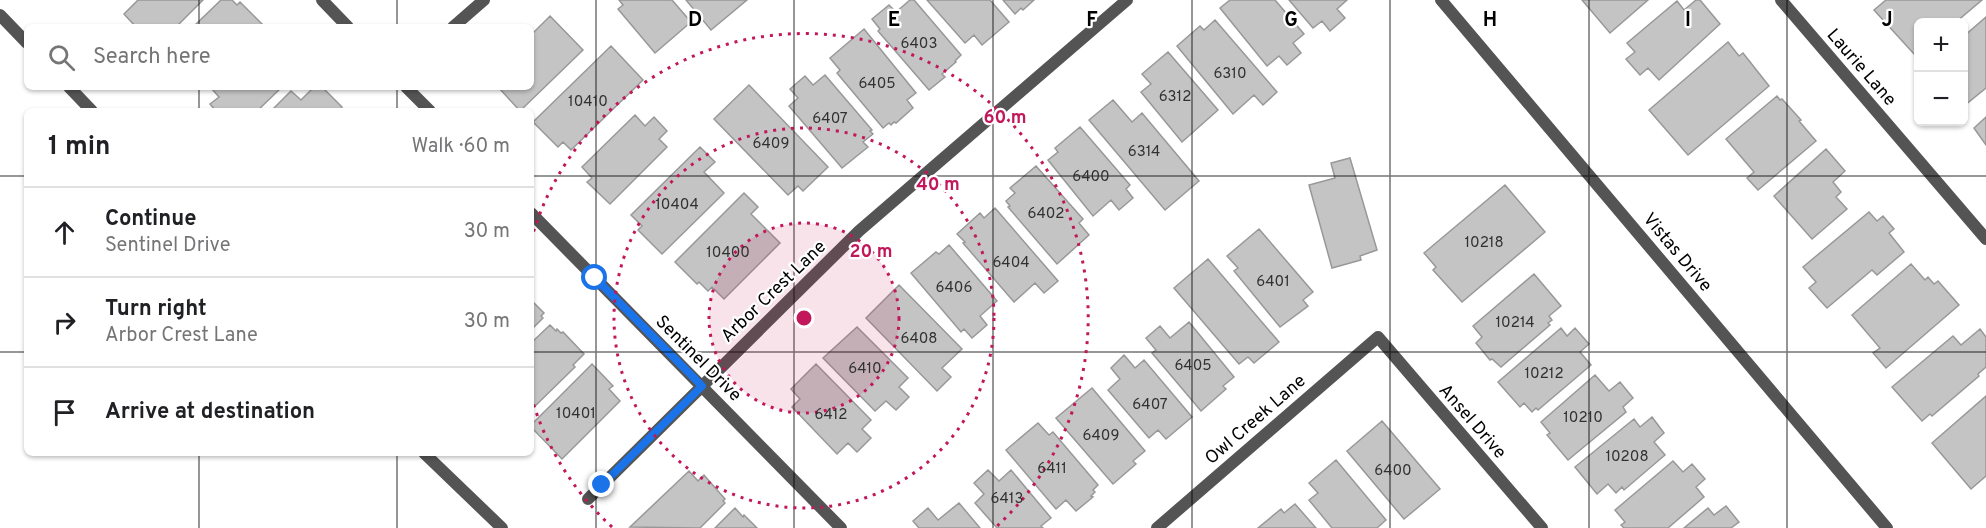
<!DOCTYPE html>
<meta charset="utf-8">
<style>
body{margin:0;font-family:Overpass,sans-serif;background:#f2f2f2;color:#202124}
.controls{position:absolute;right:18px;top:18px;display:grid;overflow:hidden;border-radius:9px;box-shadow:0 2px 4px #0004}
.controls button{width:54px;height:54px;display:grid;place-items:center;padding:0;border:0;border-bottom:2px solid #e0e0e0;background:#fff;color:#202124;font:30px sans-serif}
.stop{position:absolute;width:18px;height:18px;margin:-14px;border:4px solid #1a73e8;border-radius:50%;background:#fff}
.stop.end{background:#1a73e8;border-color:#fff;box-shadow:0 2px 6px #0008}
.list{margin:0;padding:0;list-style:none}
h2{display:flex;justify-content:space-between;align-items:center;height:78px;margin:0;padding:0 24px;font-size:26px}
h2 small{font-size:20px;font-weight:400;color:#757577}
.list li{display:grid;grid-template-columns:39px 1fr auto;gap:18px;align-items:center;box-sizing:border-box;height:90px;padding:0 24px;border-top:2px solid #e0e0e0}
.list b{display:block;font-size:22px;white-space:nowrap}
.list p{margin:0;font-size:20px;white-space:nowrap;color:#757577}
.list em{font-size:20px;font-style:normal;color:#757577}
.icon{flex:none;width:33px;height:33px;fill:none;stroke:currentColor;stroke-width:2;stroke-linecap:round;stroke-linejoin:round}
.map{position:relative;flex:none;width:1986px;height:528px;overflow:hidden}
.search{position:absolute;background:#fff;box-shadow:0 2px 4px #0004;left:24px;top:24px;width:510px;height:66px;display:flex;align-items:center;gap:15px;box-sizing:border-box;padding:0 21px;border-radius:9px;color:#757577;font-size:22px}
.panel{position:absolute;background:#fff;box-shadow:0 2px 4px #0004;left:24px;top:108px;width:510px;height:348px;border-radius:9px}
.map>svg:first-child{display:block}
</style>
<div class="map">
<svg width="1986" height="528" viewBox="0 0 1986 528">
<rect width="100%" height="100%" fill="#fff"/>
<path fill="#c4c4c4" stroke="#989898" stroke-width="1.5" d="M 138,0 L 203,0 L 176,27 L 136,27 L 124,14 Z
M 221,0 L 232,0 L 237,5 L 240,2 L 262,24 L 259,27 L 193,27 Z
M 619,0 L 672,0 L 691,22 L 655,53 L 618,9 L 623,5 Z
M 686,0 L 747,0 L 711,30 Z
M 910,0 L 914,0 L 961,55 L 955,61 L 956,62 L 942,74 L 945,77 L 929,90 L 878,31 L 880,29 L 872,19 L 889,5 L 896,12 Z
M 927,0 L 990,0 L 1009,22 L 982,45 L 974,35 L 965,43 Z
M 1003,0 L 1034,0 L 1023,10 L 1021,8 L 1015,14 Z
M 1230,0 L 1275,0 L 1304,34 L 1293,43 L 1301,53 L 1287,65 L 1279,56 L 1267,66 L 1220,8 Z
M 1289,0 L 1347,0 L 1337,9 L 1345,18 L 1330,31 L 1322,21 L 1313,28 Z
M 1582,0 L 1648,0 L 1610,33 Z
M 1696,0 L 1700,0 L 1720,24 L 1659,80 L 1648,68 L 1640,75 L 1626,59 L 1635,52 L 1627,43 L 1677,1 L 1684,10 Z
M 1886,0 L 1982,0 L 1956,22 L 1918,22 L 1918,50 L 1914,54 L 1874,10 Z
M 550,16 L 583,50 L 520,111 L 499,88 L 531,87 L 531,35 Z
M 1986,17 L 1986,88 L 1965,105 L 1964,103 L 1964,36 Z
M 1215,20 L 1277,92 L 1263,105 L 1254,95 L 1233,114 L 1177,46 L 1200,26 L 1204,30 Z
M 864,29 L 916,93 L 907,100 L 913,108 L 896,123 L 894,122 L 891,125 L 889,123 L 883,128 L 837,73 L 840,70 L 830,58 Z
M 1728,42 L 1739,56 L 1743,53 L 1769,86 L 1688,155 L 1649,110 Z
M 611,46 L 643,80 L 571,150 L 563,142 L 558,147 L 533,122 Z
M 1168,52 L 1218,110 L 1182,142 L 1141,92 L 1151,84 L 1142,74 Z
M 825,75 L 872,130 L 870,131 L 873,134 L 863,142 L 868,147 L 842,168 L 789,106 L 798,98 L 790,89 L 805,76 L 813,85 Z
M 749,85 L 828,167 L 803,191 L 798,186 L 788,195 L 714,119 Z
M 214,87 L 282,87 L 257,111 L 216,111 L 210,104 L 219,97 L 212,89 Z
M 314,87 L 322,87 L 342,107 L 338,111 L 271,111 L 291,91 L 301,100 Z
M 1777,96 L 1780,100 L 1782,99 L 1801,120 L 1799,121 L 1816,141 L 1758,190 L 1747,178 L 1754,172 L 1726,139 Z
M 1113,100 L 1132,122 L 1142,113 L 1199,181 L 1165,210 L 1089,120 Z
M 635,115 L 645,126 L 654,117 L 667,131 L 659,139 L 667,147 L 610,204 L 587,182 L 592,178 L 582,167 Z
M 1986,117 L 1986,145 L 1974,128 Z
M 1080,127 L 1130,185 L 1126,189 L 1133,198 L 1119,210 L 1111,200 L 1093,216 L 1048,160 L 1058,152 L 1055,148 Z
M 700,147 L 715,162 L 704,172 L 724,193 L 662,254 L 638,230 L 642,226 L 631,215 Z
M 1826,149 L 1845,171 L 1833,182 L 1841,192 L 1836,197 L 1847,209 L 1812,239 L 1774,196 Z
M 1350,158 L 1377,250 L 1360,256 L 1361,260 L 1332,268 L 1309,185 L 1335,178 L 1331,163 Z
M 1036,166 L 1083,219 L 1079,223 L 1089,235 L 1057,264 L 1008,207 L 1010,206 L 1006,201 L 1015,193 L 1010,188 Z
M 1505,185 L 1545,232 L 1462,302 L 1433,270 L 1436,267 L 1424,253 Z
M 744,193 L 758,207 L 751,214 L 780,243 L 724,299 L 712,287 L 708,291 L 699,282 L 697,284 L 675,262 Z
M 995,208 L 1058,281 L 1044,293 L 1035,283 L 1014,302 L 963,243 L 965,242 L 957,234 L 980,213 L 984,218 Z
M 1869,212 L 1877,221 L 1883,216 L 1894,229 L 1889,233 L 1904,252 L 1877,275 L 1872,270 L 1827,308 L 1809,288 L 1816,282 L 1803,267 Z
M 1259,229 L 1313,292 L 1303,300 L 1308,306 L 1280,327 L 1234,271 L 1238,268 L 1227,256 Z
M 949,245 L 997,301 L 980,316 L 987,325 L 972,338 L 964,329 L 961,332 L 911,273 L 936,252 L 939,254 Z
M 1208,259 L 1279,342 L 1254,363 L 1248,357 L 1239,364 L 1174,288 Z
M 1911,264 L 1925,280 L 1928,277 L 1934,284 L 1938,281 L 1959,305 L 1886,368 L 1873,353 L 1880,348 L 1852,315 Z
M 1534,274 L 1561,306 L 1549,316 L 1552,320 L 1548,323 L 1550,325 L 1501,367 L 1492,359 L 1490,360 L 1476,343 L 1482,337 L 1473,326 Z
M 899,285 L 962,349 L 942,368 L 951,377 L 937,391 L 866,318 Z
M 531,300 L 544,313 L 541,316 L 543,318 L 531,330 Z
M 1189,322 L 1234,377 L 1223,386 L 1226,389 L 1201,411 L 1152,353 L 1156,350 L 1146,338 L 1160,326 L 1170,338 Z
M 550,325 L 556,331 L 557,329 L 561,333 L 563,332 L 584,354 L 573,365 L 575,367 L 532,409 L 531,343 Z
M 857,327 L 908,378 L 899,387 L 909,397 L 896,410 L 886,401 L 875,411 L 823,358 Z
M 1561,328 L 1567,336 L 1575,328 L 1589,344 L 1580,352 L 1591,365 L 1538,410 L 1536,408 L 1532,412 L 1524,403 L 1520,407 L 1498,382 Z
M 1980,329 L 1986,337 L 1986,367 L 1978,374 L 1979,376 L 1932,416 L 1930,414 L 1922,421 L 1892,387 L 1953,336 L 1961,345 Z
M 1124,355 L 1135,368 L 1144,360 L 1192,417 L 1166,439 L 1158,430 L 1149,438 L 1108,390 L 1120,379 L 1111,368 Z
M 592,364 L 613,386 L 609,389 L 620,401 L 562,459 L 531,427 L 531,425 Z
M 816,364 L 871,420 L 862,429 L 871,438 L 857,452 L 848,443 L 837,454 L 792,407 L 800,399 L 791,389 Z
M 1595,375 L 1609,391 L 1620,382 L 1633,398 L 1623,407 L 1626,412 L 1568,460 L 1547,435 L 1550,433 L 1541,422 Z
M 1092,388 L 1145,451 L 1133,461 L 1136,464 L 1113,484 L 1056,418 Z
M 1986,396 L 1986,476 L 1971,489 L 1932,443 Z
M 1652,417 L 1664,433 L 1654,442 L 1665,455 L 1624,490 L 1622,487 L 1616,493 L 1608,484 L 1597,494 L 1575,467 L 1634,419 L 1640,427 Z
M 1382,421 L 1440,489 L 1404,519 L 1347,451 Z
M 1038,423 L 1049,435 L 1053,432 L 1098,485 L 1093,490 L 1095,492 L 1091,496 L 1093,497 L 1076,511 L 1066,500 L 1056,509 L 1006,450 Z
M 1336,460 L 1386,520 L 1377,528 L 1332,528 L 1309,500 L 1318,493 L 1309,483 Z
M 1673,461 L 1683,472 L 1692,464 L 1705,479 L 1696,487 L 1704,497 L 1668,528 L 1624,528 L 1621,525 L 1625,522 L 1615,510 Z
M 988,470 L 999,481 L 1011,470 L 1051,518 L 1041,526 L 1043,528 L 997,528 L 975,503 L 984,494 L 974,483 Z
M 689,471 L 698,481 L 704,475 L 725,499 L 723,501 L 725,503 L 700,528 L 630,527 Z
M 959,503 L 980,528 L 919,528 L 913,521 L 928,508 L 938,520 Z
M 1295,504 L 1316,528 L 1258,528 L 1281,509 L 1284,513 Z
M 1726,506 L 1739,522 L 1731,528 L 1684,528 L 1708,508 L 1714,515 Z
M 735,508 L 743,517 L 744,515 L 757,528 L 715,528 Z"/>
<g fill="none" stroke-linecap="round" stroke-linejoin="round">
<path stroke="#545454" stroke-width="12" d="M 0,15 L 27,43
M 69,87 L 92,111
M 424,453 L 502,528"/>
<path stroke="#545454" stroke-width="12" d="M 322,0 L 348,27
M 1441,0 L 1887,528
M 1781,0 L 1986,239
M 453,27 L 484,0
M 406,87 L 430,111
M 531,213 L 841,528
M 588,499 L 859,231 L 1127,0
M 1157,528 L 1378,337 L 1542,528"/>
</g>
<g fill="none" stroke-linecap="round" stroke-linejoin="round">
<path stroke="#1a73e8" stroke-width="8" d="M 595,278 L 702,386 L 602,485"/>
</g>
<path fill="none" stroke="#000" stroke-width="1.5" stroke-opacity="0.55" d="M 199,0 L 199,27M 397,0 L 397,27M 596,0 L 596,528M 794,0 L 794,528M 993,0 L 993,528M 1192,0 L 1192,528M 1390,0 L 1390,528M 1589,0 L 1589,528M 1787,0 L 1787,528M 199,87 L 199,111M 397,87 L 397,111M 0,176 L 27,176M 531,176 L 1986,176M 0,352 L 27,352M 531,352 L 1986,352M 199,453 L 199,528M 397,453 L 397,528"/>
<circle cx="804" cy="318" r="95" fill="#c2185b" fill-opacity=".12"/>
<g fill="none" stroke="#c2185b" stroke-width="3" stroke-dasharray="3 6">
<circle cx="804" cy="318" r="95"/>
<circle cx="804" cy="318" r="190"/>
<path d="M612 527A284 284 0 0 1 531 396M531 240A284 284 0 1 1 996 527"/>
</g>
<g text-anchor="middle" stroke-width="4.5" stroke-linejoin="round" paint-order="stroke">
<g font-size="15" fill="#313131">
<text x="919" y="48">6403</text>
<text x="1230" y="78">6310</text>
<text x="877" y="88">6405</text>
<text x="1175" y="101">6312</text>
<text x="588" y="106">10410</text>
<text x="830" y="123">6407</text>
<text x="771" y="148">6409</text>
<text x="1144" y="156">6314</text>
<text x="1091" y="181">6400</text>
<text x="677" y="209">10404</text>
<text x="1046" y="218">6402</text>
<text x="1484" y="247">10218</text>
<text x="728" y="257">10400</text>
<text x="1011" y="267">6404</text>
<text x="1273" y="286">6401</text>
<text x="954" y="292">6406</text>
<text x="1515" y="327">10214</text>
<text x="919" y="343">6408</text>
<text x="1193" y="370">6405</text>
<text x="865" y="373">6410</text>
<text x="1544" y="378">10212</text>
<text x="1150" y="409">6407</text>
<text x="576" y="418">10401</text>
<text x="831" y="419">6412</text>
<text x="1583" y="422">10210</text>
<text x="1101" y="440">6409</text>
<text x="1627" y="461">10208</text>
<text x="1052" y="473">6411</text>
<text x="1393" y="475">6400</text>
<text x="1007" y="503">6413</text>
</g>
<g font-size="18" fill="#000" stroke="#fff">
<text transform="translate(1862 67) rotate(49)" y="6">Laurie Lane</text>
<text transform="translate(1678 252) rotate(50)" y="6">Vistas Drive</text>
<text transform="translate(773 291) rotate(-44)" y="6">Arbor Crest Lane</text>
<text transform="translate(699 358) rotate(45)" y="6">Sentinel Drive</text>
<text transform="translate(1255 419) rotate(-41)" y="6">Owl Creek Lane</text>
<text transform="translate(1473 421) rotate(49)" y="6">Ansel Drive</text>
</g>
</g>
<g font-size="20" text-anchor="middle" font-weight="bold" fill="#000" stroke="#fff" stroke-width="4.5" stroke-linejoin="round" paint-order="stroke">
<text x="695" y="26">D</text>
<text x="894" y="26">E</text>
<text x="1092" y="26">F</text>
<text x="1291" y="26">G</text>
<text x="1490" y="26">H</text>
<text x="1688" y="26">I</text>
<text x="1887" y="26">J</text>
</g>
<circle cx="804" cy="318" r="9" fill="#c2185b" stroke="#fff" stroke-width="3"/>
<g font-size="18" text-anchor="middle" font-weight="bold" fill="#c2185b" stroke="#fff" stroke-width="4.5" stroke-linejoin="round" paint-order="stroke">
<text x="1005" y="123">60 m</text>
<text x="938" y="190">40 m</text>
<text x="871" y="257">20 m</text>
</g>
</svg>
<div class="controls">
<button>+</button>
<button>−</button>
</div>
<div class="stop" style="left:595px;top:278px"></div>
<div class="stop end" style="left:602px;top:485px"></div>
<div class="search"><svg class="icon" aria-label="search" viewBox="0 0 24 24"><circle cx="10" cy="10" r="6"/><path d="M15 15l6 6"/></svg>Search here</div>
<section class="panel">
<h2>1 min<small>Walk · 60 m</small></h2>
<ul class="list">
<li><svg class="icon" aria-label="ahead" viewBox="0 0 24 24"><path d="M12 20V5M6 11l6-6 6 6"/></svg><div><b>Continue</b><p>Sentinel Drive</p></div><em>30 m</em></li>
<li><svg class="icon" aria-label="right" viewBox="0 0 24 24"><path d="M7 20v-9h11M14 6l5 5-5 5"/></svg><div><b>Turn right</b><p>Arbor Crest Lane</p></div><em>30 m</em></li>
<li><svg class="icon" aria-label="arrive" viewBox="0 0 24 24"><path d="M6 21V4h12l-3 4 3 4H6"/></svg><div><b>Arrive at destination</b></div></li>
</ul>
</section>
</div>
